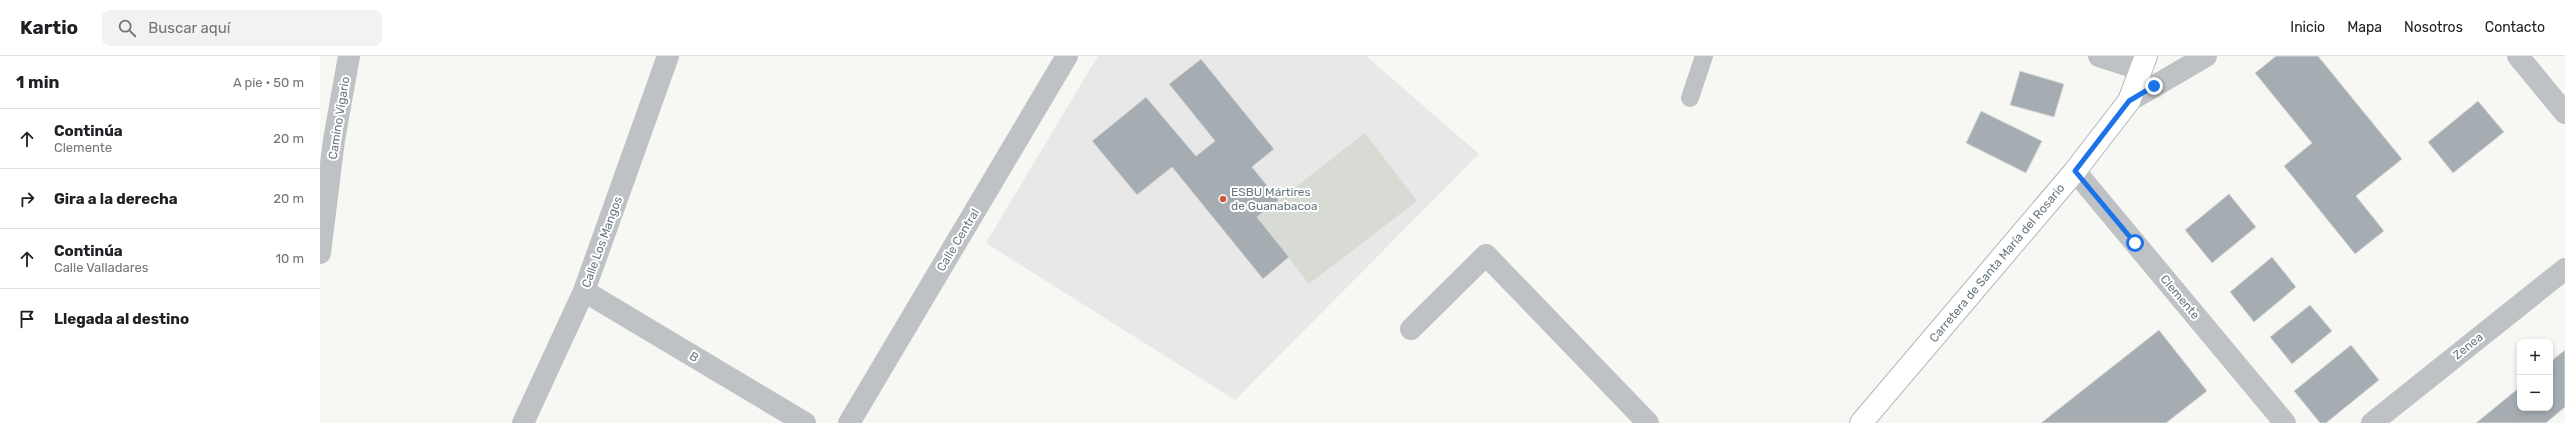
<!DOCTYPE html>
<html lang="es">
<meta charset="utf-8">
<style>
body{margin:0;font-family:Rubik,sans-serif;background:#f2f2f2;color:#202124}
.controls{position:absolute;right:12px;bottom:12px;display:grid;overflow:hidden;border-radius:8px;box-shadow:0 2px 6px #0003}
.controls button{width:36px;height:36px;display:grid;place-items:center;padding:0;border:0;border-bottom:1px solid #e0e0e0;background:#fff;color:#202124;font:20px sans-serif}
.stop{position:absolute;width:12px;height:12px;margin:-9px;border:3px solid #1a73e8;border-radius:50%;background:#fff}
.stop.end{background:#1a73e8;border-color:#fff;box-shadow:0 1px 4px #0008}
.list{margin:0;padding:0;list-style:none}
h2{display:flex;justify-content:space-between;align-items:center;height:52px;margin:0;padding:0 16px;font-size:17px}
h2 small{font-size:13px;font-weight:400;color:#757577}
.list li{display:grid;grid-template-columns:26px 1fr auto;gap:12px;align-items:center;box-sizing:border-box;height:60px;padding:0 16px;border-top:1px solid #e0e0e0}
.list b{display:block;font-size:15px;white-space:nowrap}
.list p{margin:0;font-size:13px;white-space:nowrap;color:#757577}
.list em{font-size:13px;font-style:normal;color:#757577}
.icon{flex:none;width:22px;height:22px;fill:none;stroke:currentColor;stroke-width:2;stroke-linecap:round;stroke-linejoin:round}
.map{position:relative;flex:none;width:2245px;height:367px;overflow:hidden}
header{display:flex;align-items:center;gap:24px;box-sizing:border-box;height:56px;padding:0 20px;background:#fff;border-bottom:1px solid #e0e0e0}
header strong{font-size:19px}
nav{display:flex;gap:22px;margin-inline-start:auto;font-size:14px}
.search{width:280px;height:36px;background:#f2f2f2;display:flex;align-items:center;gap:10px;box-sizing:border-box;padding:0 14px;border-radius:8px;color:#757577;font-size:15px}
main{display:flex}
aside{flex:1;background:#fff}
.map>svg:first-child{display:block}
</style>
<header>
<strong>Kartio</strong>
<div class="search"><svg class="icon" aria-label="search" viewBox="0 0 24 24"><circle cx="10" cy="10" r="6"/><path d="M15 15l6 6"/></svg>Buscar aquí</div>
<nav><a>Inicio</a><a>Mapa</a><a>Nosotros</a><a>Contacto</a></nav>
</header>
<main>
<aside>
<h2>1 min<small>A pie · 50 m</small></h2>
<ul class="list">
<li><svg class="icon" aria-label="ahead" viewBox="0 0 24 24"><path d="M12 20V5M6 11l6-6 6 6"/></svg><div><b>Continúa</b><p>Clemente</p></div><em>20 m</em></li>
<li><svg class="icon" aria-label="right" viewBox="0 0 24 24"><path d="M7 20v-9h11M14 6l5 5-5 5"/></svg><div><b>Gira a la derecha</b></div><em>20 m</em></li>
<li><svg class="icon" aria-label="ahead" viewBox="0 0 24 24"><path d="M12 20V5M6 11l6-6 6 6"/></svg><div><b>Continúa</b><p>Calle Valladares</p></div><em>10 m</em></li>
<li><svg class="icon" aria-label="arrive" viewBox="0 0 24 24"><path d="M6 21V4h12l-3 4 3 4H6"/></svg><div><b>Llegada al destino</b></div></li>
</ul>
</aside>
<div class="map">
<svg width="2245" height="367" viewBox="0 0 2245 367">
<rect width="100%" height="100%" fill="#f7f7f4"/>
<path fill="#e7e8e7" d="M 778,0 L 1046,0 L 1159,98 L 915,344 L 666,187 Z"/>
<path fill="#d7dbd4" d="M 1045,77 L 1097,145 L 989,228 L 937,161 Z"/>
<path fill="#a6adb2" stroke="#d8d8d7" d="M 1956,0 L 1998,0 L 2082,103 L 2036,140 L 2064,175 L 2035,198 L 1964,110 L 1992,87 L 1935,17 Z
M 881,3 L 954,93 L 932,111 L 959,144 L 937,161 L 969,201 L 943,223 L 852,111 L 817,139 L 772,85 L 826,41 L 876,100 L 895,85 L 849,28 Z
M 1700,15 L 1744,28 L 1734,61 L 1690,49 Z
M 2158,45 L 2184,76 L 2133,117 L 2108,86 Z
M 1661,55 L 1722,85 L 1706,117 L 1646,87 Z
M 1909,138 L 1936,171 L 1892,207 L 1865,174 Z
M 1952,201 L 1976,231 L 1934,266 L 1910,236 Z
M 1990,249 L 2012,275 L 1972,308 L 1950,281 Z
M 1839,274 L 1887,335 L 1846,367 L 1721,367 Z
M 2031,289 L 2059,324 L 2006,367 L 2000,367 L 1974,335 Z
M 2245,294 L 2245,351 L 2226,367 L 2156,367 L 2200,331 L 2200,352 L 2230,352 L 2230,306 Z"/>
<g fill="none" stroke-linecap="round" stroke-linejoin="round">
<defs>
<path id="secondary" d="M 1541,367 L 1755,115 L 1809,45 L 1826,0"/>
</defs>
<use href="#secondary" stroke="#b1b6b9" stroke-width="24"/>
<path stroke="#bec2c5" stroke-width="18" d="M 1370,42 L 1384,0"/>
<path stroke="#bec2c5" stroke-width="22" d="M 1779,0 L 1822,14
M 2198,0 L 2245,57
M 1809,45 L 1886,0
M 1755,115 L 1965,367
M 0,197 L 14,84 L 29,0
M 264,235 L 485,367
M 1091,273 L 1166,199 L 1328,367
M 203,367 L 264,235 L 348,0
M 529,367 L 747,0
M 2052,367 L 2245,213"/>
<use href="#secondary" stroke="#fff" stroke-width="22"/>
</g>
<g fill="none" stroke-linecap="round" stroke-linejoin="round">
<path stroke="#1a73e8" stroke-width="5" d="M 1815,187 L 1755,115 L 1809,45 L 1834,30"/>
</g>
<circle fill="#ce5a3d" stroke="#fff" stroke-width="1.5" cx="903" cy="143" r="4"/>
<g text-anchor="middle" stroke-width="4" stroke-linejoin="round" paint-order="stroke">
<g font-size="12" fill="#697881" stroke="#fff">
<text transform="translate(19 62) rotate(-81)" y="4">Camino Vigario</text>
<text transform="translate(638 184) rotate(-59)" y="4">Calle Central</text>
<text transform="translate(282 186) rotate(-70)" y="4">Calle Los Mangos</text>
<text transform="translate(1677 207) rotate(-50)" y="4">Carretera de Santa María del Rosario</text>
<text transform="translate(1860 241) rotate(50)" y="4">Clemente</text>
<text transform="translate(2148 290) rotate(-39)" y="4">Zenea</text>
<text transform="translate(374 301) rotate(31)" y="4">B</text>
</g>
<g font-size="12" fill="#697881" stroke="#fff" text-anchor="start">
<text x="911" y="140">ESBU Mártires<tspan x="911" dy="14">de Guanabacoa</tspan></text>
</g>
</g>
</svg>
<div class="controls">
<button>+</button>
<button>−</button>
</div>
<div class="stop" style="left:1815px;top:187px"></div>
<div class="stop end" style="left:1834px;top:30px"></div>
</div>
</main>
